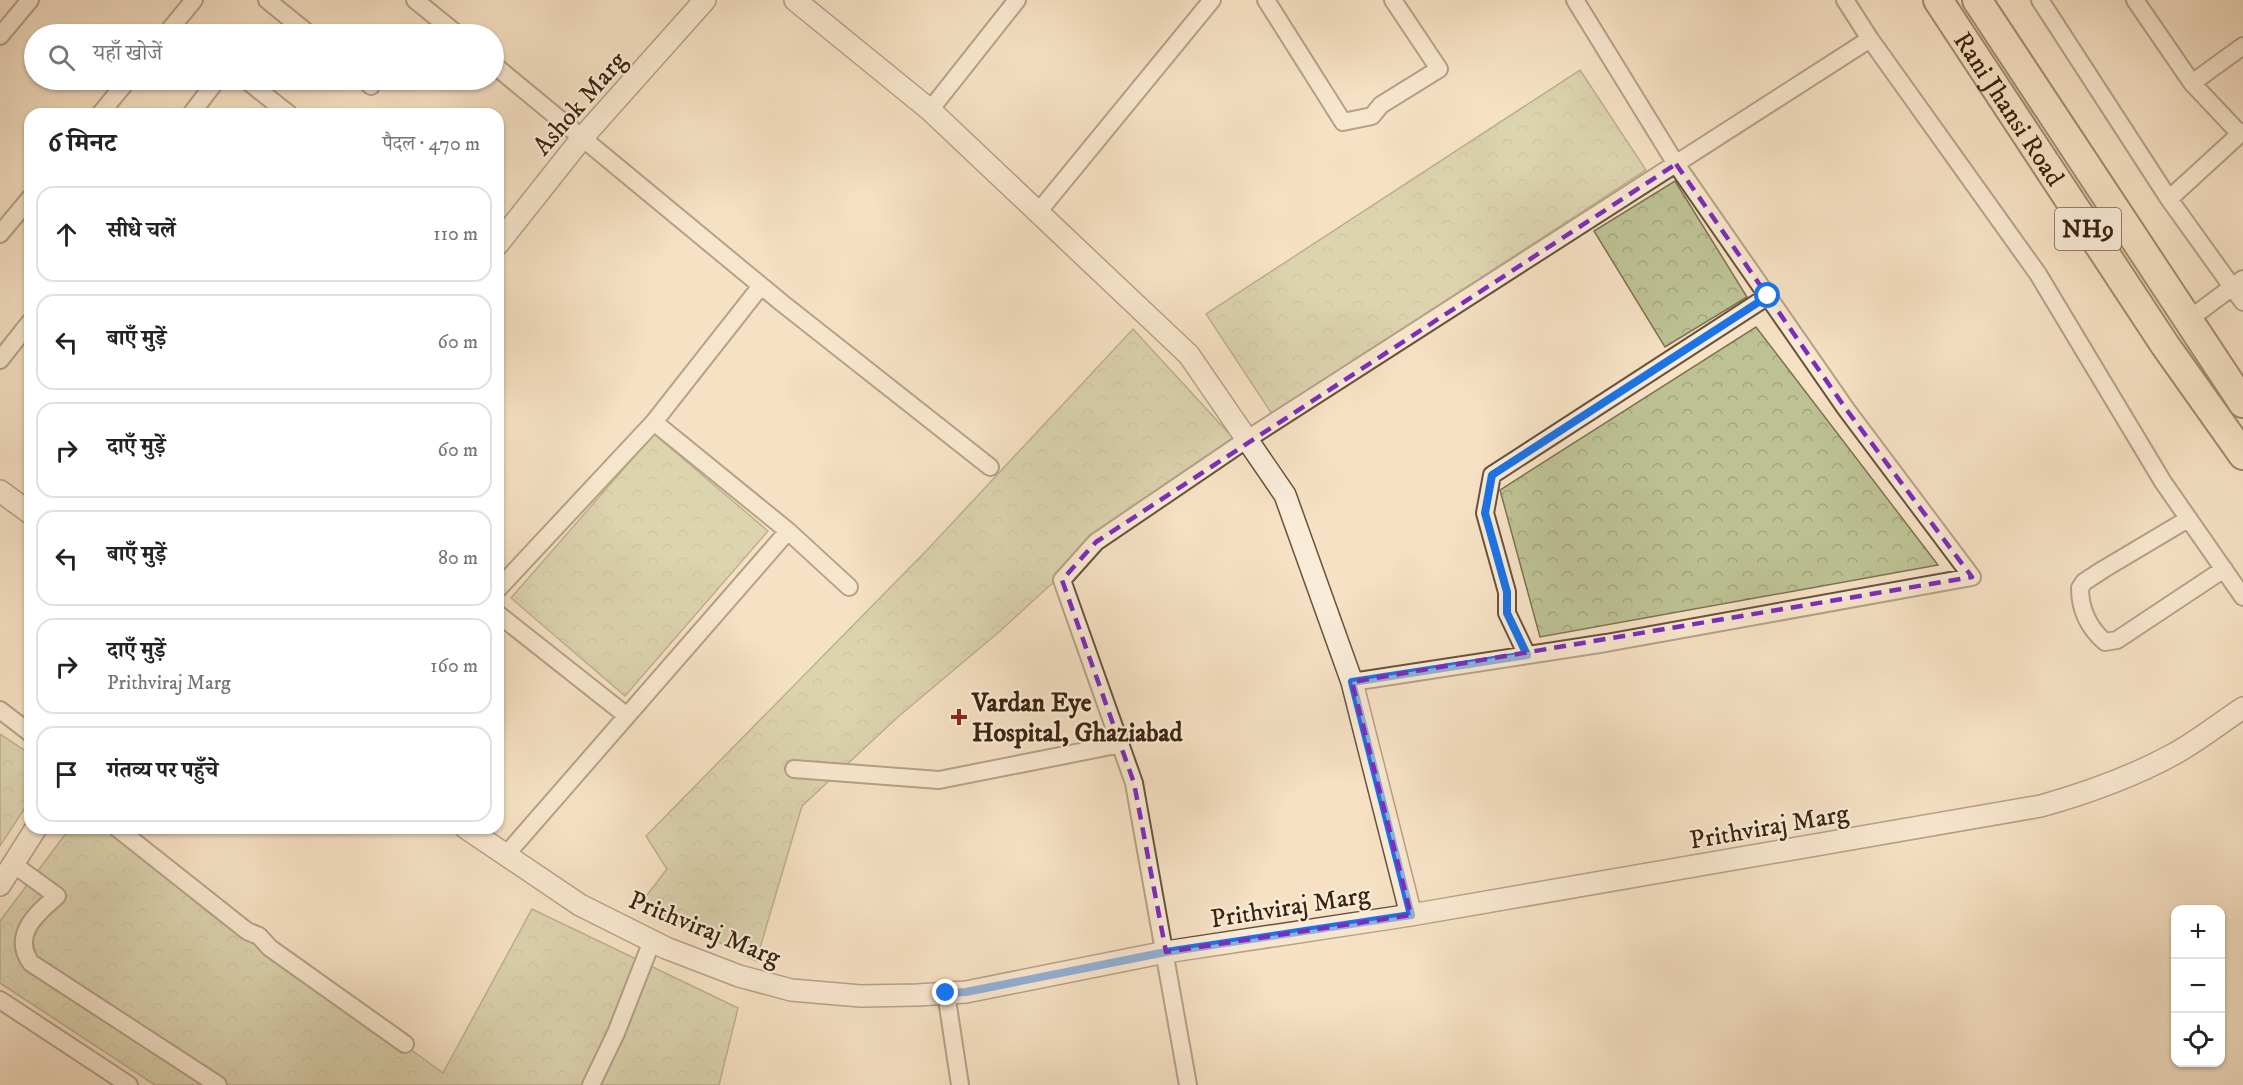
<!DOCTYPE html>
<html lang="hi">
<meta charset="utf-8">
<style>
body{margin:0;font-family:"IM FELL DW Pica","Noto Serif Devanagari",serif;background:#f2f2f2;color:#222}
.controls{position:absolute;right:18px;bottom:18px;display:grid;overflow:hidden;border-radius:12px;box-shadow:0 2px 4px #0004}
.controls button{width:54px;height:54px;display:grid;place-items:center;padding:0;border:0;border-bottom:2px solid #e0e0e0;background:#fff;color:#222;font:30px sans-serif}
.stop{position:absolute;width:18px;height:18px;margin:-14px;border:4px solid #1a73e8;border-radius:50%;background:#fff}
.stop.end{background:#1a73e8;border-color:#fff;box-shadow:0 2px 6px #0008}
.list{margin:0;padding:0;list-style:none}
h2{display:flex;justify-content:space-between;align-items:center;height:78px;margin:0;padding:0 24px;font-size:26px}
h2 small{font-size:20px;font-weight:400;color:#767676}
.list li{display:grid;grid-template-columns:39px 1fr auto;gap:18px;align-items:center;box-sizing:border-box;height:96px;margin:0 12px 12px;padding:0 12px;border:2px solid #e0e0e0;border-radius:18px}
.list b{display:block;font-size:22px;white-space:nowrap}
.list p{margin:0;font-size:20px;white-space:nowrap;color:#767676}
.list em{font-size:20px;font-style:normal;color:#767676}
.icon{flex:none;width:33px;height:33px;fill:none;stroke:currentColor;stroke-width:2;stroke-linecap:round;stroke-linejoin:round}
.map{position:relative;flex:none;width:2243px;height:1085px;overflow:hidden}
.search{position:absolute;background:#fff;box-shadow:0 2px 4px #0004;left:24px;top:24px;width:480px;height:66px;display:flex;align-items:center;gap:15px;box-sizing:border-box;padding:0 21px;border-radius:33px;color:#767676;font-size:22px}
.panel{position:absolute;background:#fff;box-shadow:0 2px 4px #0004;left:24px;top:108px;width:480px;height:726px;border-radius:18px}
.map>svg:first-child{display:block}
</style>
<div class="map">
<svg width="2243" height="1085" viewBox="0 0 2243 1085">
<defs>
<pattern id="park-crowns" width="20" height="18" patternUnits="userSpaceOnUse" patternTransform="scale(1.5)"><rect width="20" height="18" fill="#bdc294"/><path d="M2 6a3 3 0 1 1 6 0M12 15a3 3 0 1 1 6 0" fill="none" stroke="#a3a67e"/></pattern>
</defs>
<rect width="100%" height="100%" fill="#f6e1c4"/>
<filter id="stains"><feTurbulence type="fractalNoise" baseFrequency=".00333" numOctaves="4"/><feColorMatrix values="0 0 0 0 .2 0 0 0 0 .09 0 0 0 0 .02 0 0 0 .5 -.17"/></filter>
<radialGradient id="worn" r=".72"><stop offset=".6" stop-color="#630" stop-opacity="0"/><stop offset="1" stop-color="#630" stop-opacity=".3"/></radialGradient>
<path fill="url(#park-crowns)" stroke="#7c7251" stroke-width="1.5" d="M 1580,70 L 1646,170 L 1272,414 L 1206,314 Z
M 1675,181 L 1747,297 L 1665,347 L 1594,231 Z
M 1756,327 L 1938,565 L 1540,637 L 1500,490 Z
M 1133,329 L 1234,439 L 1047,588 L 999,632 L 899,716 L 802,806 L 756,961 L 641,903 L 667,869 L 646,836 L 929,548 Z
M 654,434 L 768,531 L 625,696 L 511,598 Z
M 0,734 L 30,754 L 30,800 L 0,846 Z
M 70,828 L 105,828 L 443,1073 L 532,909 L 738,1008 L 719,1085 L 155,1085 L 0,983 L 0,921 Z"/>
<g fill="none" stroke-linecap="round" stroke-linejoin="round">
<defs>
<path id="minor" d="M 267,0 L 309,34
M 415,0 L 457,34
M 1266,0 L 1343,122 L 1372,116 L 1381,105 L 1439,69 L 1393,0
M 1845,0 L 1870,39 L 2038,274 L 2163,482 L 2243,597
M 2040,0 L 2169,199 L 2240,134
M 2135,0 L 2192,83 L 2240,134 L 2243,132
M 166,34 L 194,0
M 0,36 L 30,0
M 494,65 L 782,303 L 990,467
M 246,80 L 289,114
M 364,80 L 371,86
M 2192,83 L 2243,46
M 930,110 L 1017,0
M 100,114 L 128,80
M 191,114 L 217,80
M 2169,199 L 2243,302
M 1039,211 L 1212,0
M 0,234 L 30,198
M 2188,320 L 2243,279
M 0,360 L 30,322
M 654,422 L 788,531 L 849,587
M 2188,519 L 2104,569 L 2084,582 L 2080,588 C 2080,609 2089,628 2105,642 L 2117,640 L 2224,569
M 498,589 L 654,422 L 761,286
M 498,614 L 627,716
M 1527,655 L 1507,613 L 1507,592 L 1485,513 L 1492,475 L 1768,296
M 1352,682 L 1606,643 L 1972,577 L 1846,409 L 1676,164 L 1575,0
M 0,710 L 30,733
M 794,769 L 939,780 L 1121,744
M 117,828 L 247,931 L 259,936 L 270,948 L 405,1044
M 505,856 L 788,531
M 13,864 L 57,896 C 37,913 11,935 31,963 L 218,1085
M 946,993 L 960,1085
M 0,1000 L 129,1085
M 591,1085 L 616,1033 L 652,941
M 1188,1085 L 1134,783 L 1062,580 L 1096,542 L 1246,440 L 1870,39"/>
<path id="tertiary" d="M 795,0 L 930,110 L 1189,355 L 1285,495 L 1352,682 L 1411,915
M 498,244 L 582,138 L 705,0
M 0,491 L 30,513
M 466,828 L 580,905 L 666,948 L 739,976 L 791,990 L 861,996 L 917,995 L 966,992 L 1166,952 L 1411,915 L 2041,806 C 2087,793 2132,777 2174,754 C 2198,741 2220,723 2243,708
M 0,885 L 36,828"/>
<g id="trunk">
<path id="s1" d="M 1938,0 L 2165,345 L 2243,455"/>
<path d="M 1977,0 L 2243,403"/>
</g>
</defs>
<use href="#minor" stroke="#69523c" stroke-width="20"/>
<use href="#tertiary" stroke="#69523c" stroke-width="24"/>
<use href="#trunk" stroke="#3a230e" stroke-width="32"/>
<use href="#minor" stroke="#f9ecd9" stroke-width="16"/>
<use href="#tertiary" stroke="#f9ecd9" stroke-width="21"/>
<use href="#trunk" stroke="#f6e1c4" stroke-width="28"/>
</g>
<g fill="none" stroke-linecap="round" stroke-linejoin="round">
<path stroke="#1a73e8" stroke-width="8" d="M 946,993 L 966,992 L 1166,952 L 1411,915 L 1352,682 L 1527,655 L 1507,613 L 1507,592 L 1485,513 L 1492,475 L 1768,296"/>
</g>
<path d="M0 0H2243V1085H0ZM 1676,164 L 1846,409 L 1972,577 L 1352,682 L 1411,915 L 1166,952 L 1134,783 L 1062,580 L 1096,542 Z" fill="#f6e1c4" fill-opacity=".55" fill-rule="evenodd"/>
<path fill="none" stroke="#7b2cbf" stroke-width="4.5" stroke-dasharray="12 8" stroke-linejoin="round" d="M 1676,164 L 1846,409 L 1972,577 L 1352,682 L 1411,915 L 1166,952 L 1134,783 L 1062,580 L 1096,542 Z"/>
<path fill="#8f2418" stroke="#f9ecd9" stroke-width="2" d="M956 708h6v6h6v6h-6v6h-6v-6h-6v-6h6z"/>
<g text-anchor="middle" stroke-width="4.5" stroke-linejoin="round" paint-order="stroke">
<rect fill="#f9ecd9" stroke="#735f4b" stroke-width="1.5" x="2055" y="208" width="66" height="42" rx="4.5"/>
<g font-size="24" font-weight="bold" fill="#3a230e">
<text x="2088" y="237">NH9</text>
</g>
<g font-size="26" fill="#3a230e" stroke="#f9ecd9">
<text transform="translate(579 103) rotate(-49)" y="9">Ashok Marg</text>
<text dy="9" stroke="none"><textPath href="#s1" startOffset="130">Rani Jhansi Road</textPath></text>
<text transform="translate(1769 826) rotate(-10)" y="9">Prithviraj Marg</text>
<text transform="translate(1290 906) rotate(-9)" y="9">Prithviraj Marg</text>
<text transform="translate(705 928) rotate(22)" y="9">Prithviraj Marg</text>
</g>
<g font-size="26" font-weight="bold" fill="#3a230e" stroke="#f9ecd9" text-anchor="start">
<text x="972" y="711">Vardan Eye<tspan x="972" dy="30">Hospital, Ghaziabad</tspan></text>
</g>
</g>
<rect width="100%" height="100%" filter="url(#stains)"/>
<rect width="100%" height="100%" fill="url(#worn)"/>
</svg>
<div class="controls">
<button>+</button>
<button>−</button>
<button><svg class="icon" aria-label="locate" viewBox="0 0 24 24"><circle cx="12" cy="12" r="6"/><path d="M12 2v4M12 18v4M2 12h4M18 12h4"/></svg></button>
</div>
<div class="stop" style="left:1768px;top:296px"></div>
<div class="stop end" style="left:946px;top:993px"></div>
<div class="search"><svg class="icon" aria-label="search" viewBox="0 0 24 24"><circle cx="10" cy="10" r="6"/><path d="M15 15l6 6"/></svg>यहाँ खोजें</div>
<section class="panel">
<h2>6 मिनट<small>पैदल · 470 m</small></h2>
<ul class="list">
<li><svg class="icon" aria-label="ahead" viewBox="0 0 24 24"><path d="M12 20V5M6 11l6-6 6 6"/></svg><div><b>सीधे चलें</b></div><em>110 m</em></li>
<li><svg class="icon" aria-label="left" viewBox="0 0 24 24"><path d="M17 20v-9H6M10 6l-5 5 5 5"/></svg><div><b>बाएँ मुड़ें</b></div><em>60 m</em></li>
<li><svg class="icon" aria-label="right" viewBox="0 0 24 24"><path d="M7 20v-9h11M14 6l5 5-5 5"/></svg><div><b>दाएँ मुड़ें</b></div><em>60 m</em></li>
<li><svg class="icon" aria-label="left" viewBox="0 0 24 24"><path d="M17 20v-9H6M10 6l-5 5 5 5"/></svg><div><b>बाएँ मुड़ें</b></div><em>80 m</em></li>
<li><svg class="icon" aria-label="right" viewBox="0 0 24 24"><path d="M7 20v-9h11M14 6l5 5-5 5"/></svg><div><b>दाएँ मुड़ें</b><p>Prithviraj Marg</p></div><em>160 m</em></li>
<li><svg class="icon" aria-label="arrive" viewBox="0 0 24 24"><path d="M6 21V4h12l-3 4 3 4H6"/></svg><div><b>गंतव्य पर पहुँचे</b></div></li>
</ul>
</section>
</div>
